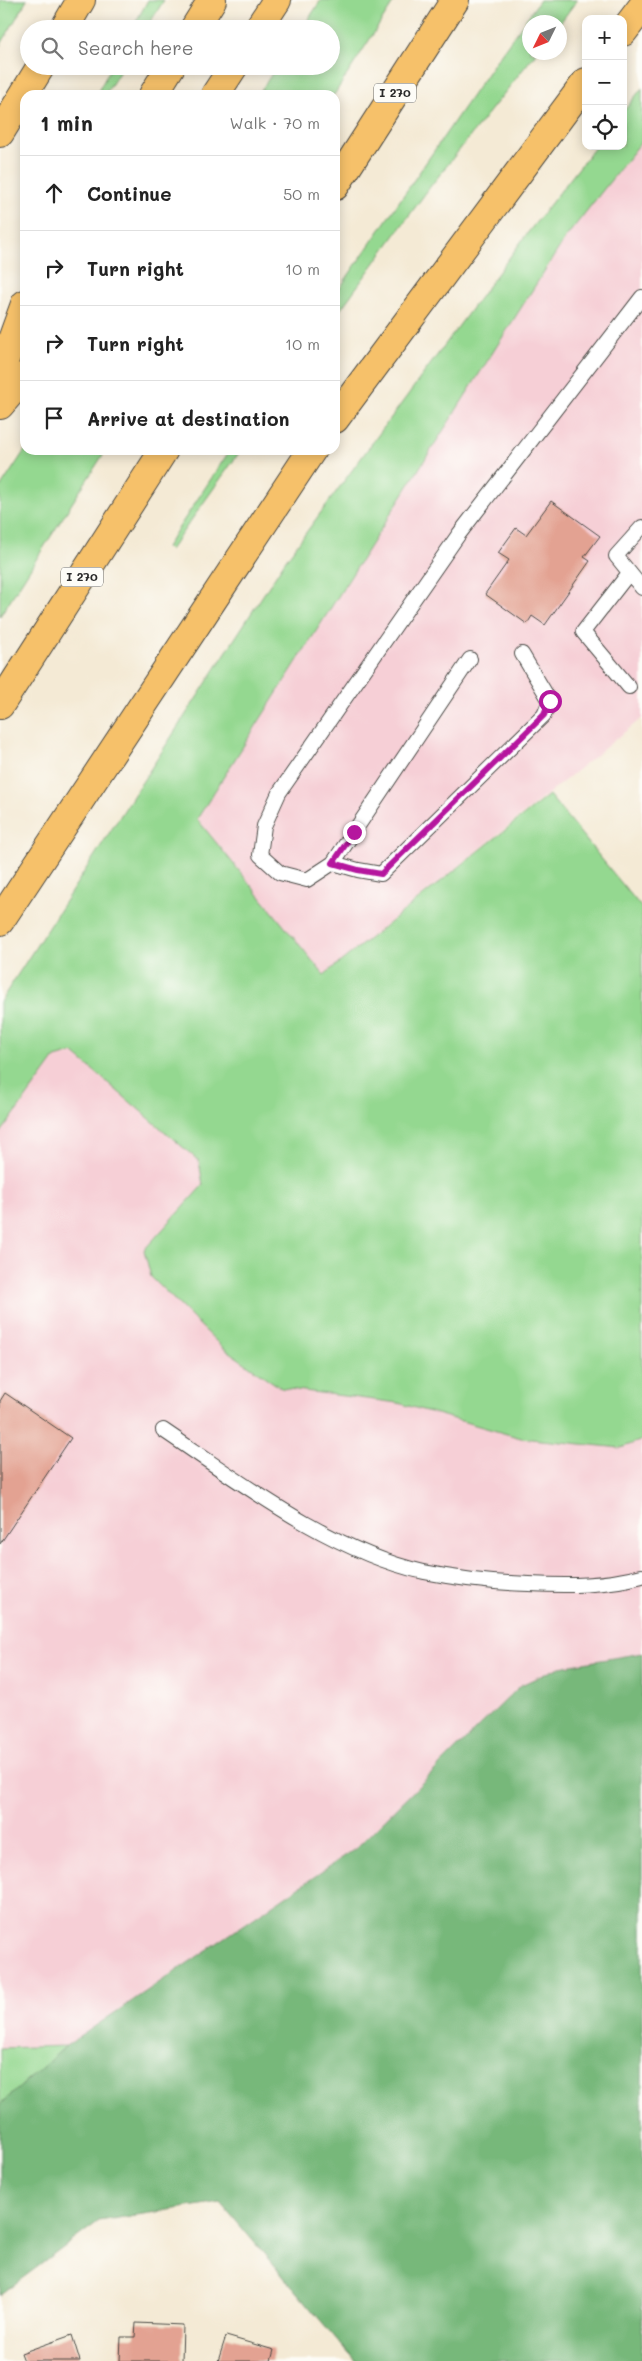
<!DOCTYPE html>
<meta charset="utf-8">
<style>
body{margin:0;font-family:Mali,sans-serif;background:#f2f2f2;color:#222}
.controls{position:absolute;right:15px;top:15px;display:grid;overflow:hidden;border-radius:10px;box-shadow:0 2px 12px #0003}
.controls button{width:45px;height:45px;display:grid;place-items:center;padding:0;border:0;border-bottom:1px solid #e0e0e0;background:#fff;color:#222;font:25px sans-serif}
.compass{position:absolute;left:522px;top:15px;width:45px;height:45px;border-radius:50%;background:#fff;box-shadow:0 2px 12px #0003;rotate:227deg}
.stop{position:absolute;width:15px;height:15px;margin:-11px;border:4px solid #b5179e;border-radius:50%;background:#fff}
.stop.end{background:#b5179e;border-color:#fff;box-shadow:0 1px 5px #0008}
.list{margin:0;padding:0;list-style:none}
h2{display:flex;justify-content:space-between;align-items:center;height:65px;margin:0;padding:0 20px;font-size:21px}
h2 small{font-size:16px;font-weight:400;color:#767676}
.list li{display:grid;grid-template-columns:32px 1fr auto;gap:15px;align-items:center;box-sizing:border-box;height:75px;padding:0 20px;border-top:1px solid #e0e0e0}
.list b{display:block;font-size:19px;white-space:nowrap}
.list em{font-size:16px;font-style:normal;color:#767676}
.icon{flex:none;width:28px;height:28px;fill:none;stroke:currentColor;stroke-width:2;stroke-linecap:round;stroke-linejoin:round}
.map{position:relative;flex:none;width:642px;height:2361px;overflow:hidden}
.search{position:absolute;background:#fff;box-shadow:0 2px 12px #0003;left:20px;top:20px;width:320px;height:55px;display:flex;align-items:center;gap:12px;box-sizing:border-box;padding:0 18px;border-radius:28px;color:#767676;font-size:19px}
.panel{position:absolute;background:#fff;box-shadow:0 2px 12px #0003;left:20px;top:90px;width:320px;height:365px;border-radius:15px}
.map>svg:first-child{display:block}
</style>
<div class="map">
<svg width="642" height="2361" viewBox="0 0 642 2361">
<rect width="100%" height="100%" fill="#fdfcf7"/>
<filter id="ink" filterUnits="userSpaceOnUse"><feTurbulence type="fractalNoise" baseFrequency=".02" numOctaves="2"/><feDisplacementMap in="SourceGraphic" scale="10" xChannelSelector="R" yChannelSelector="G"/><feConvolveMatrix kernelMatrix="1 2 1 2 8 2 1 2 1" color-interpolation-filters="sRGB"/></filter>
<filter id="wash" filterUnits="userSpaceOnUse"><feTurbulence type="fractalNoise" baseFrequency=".0096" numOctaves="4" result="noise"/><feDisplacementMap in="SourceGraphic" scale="20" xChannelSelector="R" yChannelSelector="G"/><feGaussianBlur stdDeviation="1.12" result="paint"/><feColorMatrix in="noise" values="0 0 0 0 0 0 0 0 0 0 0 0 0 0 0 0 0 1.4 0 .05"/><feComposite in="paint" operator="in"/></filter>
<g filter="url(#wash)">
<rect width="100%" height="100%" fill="#f4ead5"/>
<path fill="#f6cfd6" d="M 642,141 L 642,718 L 324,975 L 197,819 L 566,237 Z
M 73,1053 L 199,1161 L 203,1185 L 144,1250 L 222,1347 L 281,1388 L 398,1403 L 521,1438 L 621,1448 L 642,1440 L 642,1653 L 560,1667 L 521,1685 L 355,1849 L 66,2046 L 0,2048 L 0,1134 L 55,1058 Z"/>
<path fill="#94d890" stroke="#60825e" d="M 0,0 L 27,0 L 0,46 Z
M 148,0 L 164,0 L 146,29 L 132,29 Z
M 321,0 L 395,0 L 334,95 L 258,95 L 277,66 L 331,66 L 331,29 L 302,29 Z
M 540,0 L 577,0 L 560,23 L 530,22 L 530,52 L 536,53 L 430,187 L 335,317 L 335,295 L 495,62 Z
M 112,66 L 123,66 L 105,95 L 96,95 Z
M 642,88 L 642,141 L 566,237 L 197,819 L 324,975 L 549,795 L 642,908 L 642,1440 L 621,1448 L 521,1438 L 398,1403 L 281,1388 L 222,1347 L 151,1277 L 144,1250 L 203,1185 L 199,1161 L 73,1053 L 55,1058 L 0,1134 L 0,1002 L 285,561 L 526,235 L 596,146 L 623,146 L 623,112 Z
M 25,450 L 106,450 L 0,616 L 0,488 Z
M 230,450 L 241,450 L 170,550 L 166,547 Z
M 66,2046 L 0,2105 L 0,2048 Z"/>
<path fill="#77b87a" stroke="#517252" d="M 642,1653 L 642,2361 L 355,2361 L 220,2202 L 99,2221 L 0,2295 L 0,2105 L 66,2046 L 355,1849 L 521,1685 L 560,1667 Z"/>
<g id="blocks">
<path fill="#e3a292" d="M 551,501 L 600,536 L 584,557 L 590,561 L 545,625 L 532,616 L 527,624 L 485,594 L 509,560 L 498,553 L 516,528 L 526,535 Z
M 5,1393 L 71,1438 L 0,1544 L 0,1401 Z
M 136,2323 L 183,2325 L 182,2361 L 120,2361 L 121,2337 L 135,2337 Z
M 72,2335 L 80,2361 L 24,2361 L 21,2353 Z
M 226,2336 L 274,2350 L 271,2361 L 218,2361 Z"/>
</g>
</g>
<g filter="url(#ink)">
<use href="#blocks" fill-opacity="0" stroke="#494844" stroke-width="1"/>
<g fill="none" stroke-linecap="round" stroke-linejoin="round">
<defs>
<path id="service" d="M 642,527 L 616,556 L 642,588
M 470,659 L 333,863 L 307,880 L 280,873 L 260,855 L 264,826 L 279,793 L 459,534 L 642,297
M 629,687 L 583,632 L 629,573
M 333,863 L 358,870 L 381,874 L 544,715 L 550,701 L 522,654
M 163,1430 C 240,1482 332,1552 424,1572 C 459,1579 494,1583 529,1584 C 567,1586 606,1586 642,1576"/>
<path id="motorway" d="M 64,29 L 81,0
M 194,29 L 212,0
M 258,29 L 277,0
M 623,32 L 642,7
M 153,95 L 171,66
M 215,95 L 234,66
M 0,133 L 41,66
M 335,186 L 455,0
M 0,373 L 25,304
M 0,405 L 25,376
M 335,419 L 586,82
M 0,705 L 164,450
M 0,921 L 312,450"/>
</defs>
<use href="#service" stroke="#494844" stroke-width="16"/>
<use href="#motorway" stroke="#494844" stroke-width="30"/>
<use href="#service" stroke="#fff" stroke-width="14"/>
<use href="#motorway" stroke="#f6c16b" stroke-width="28"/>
</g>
</g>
<g fill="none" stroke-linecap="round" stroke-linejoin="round" filter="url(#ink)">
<path stroke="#b5179e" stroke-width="6" d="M 354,832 L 333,863 L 358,870 L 381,874 L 544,715 L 550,701"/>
</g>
<g text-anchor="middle" stroke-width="4.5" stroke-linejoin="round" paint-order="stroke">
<g fill="#fdfcf7" stroke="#6a6a68" stroke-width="1">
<rect x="374" y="83.5" width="42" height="19" rx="4"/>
<rect x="61" y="567.5" width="42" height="19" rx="4"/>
</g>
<g font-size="12" font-weight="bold" fill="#2b2b2b">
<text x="395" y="97">I 270</text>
<text x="82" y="581">I 270</text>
</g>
</g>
</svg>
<div class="controls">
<button>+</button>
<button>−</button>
<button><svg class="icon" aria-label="locate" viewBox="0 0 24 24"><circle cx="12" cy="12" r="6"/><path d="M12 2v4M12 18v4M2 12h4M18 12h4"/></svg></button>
</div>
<svg class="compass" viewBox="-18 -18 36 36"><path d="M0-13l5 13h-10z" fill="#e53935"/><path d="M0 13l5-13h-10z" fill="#767676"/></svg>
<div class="stop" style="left:550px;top:701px"></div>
<div class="stop end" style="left:354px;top:832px"></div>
<div class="search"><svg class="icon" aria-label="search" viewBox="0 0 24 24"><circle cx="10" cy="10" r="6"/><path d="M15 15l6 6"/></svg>Search here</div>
<section class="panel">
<h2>1 min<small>Walk · 70 m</small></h2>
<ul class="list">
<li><svg class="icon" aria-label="ahead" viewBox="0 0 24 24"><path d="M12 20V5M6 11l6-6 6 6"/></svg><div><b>Continue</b></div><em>50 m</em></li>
<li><svg class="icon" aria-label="right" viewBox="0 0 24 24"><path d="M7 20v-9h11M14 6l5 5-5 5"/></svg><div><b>Turn right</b></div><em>10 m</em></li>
<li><svg class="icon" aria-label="right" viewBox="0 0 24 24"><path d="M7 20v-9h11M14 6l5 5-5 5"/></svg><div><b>Turn right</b></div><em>10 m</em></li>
<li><svg class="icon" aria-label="arrive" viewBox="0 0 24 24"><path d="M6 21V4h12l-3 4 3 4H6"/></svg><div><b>Arrive at destination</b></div></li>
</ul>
</section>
</div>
